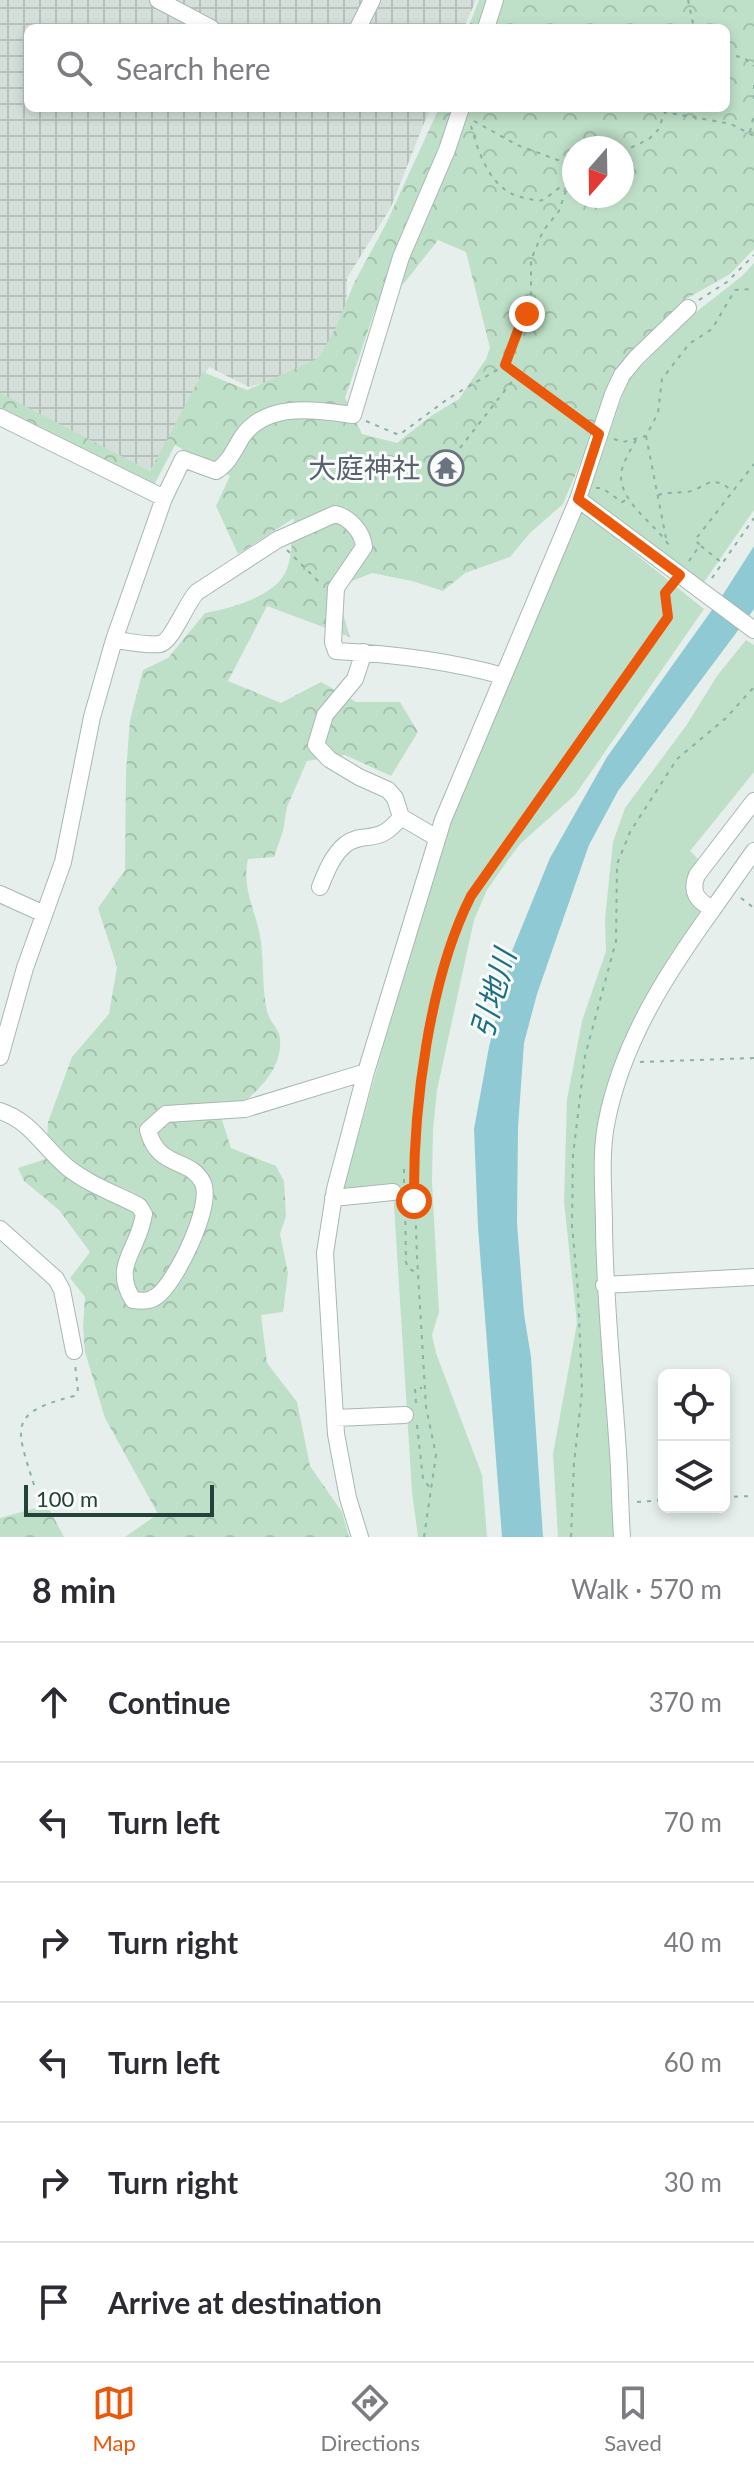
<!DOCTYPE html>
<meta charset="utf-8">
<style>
body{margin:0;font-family:Lato,"Noto Sans JP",sans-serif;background:#f7f7f7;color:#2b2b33}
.controls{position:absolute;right:24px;bottom:24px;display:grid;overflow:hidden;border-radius:12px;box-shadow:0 4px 12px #0003}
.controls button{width:72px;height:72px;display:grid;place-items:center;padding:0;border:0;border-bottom:2px solid #e1e1e2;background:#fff;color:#2b2b33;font:40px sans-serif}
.compass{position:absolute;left:562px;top:136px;width:72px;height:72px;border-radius:50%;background:#fff;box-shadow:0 4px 12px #0003;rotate:200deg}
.scale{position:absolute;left:24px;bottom:20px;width:190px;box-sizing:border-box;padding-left:8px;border:4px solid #24423a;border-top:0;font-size:22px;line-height:28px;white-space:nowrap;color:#24423a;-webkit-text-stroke:6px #f7fbf9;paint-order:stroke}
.stop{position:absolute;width:24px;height:24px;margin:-18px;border:6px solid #ea580c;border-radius:50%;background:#fff}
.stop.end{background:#ea580c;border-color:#fff;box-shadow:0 2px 8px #0008}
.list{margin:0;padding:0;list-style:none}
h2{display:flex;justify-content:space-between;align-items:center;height:104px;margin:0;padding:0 32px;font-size:34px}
h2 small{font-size:26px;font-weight:400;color:#7c7c81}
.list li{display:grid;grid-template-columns:52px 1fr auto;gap:24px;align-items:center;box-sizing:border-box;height:120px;padding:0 32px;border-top:2px solid #e1e1e2}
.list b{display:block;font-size:30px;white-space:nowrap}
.list em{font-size:26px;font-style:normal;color:#7c7c81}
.icon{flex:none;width:44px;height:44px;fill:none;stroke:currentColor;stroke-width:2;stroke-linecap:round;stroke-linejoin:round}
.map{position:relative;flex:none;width:754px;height:1537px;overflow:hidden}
.search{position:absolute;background:#fff;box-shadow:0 4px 12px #0003;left:24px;right:24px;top:24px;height:88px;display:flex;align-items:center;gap:20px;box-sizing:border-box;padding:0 28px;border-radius:12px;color:#7c7c81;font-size:30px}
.sheet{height:824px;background:#fff}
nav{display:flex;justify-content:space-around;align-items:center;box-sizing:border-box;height:112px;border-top:2px solid #e1e1e2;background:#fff;font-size:22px;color:#7c7c81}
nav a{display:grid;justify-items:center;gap:4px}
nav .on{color:#ea580c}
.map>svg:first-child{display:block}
</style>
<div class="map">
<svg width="754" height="1537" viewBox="0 0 754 1537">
<defs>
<pattern id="industrial-grid" width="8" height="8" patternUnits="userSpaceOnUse" patternTransform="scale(2)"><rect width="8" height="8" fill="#d4dfda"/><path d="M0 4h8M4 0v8" fill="none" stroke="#b6c1bc"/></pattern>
<pattern id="forest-crowns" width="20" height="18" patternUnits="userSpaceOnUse" patternTransform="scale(2)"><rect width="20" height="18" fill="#bfe0c8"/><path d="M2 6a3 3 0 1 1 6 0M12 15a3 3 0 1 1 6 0" fill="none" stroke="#a4c1ad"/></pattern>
</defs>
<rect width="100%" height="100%" fill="#e6efeb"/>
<path fill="url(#industrial-grid)" d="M 0,0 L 476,0 L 464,28 L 28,28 L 28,108 L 430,108 L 391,207 L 347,278 L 346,316 L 323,366 L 249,387 L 209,367 L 150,471 L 0,397 Z"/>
<path fill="url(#forest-crowns)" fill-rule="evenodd" d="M 479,0 L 754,0 L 754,249 L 730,274 L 686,299 L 617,371 L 603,410 L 563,504 L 530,533 L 510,557 L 465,573 L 443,591 L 412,581 L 372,573 L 335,588 L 350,637 L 267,606 L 228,681 L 281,703 L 321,682 L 356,702 L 400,702 L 418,732 L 391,776 L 345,755 L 307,761 L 287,807 L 283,831 L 274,857 L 248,859 C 242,886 253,905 259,931 C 265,957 261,985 267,1011 C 269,1021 279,1029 280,1038 C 283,1076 247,1099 222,1120 L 231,1148 L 276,1166 L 284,1181 L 286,1216 L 280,1234 L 288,1273 L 283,1312 L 261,1315 L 267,1363 L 297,1402 L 310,1466 L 342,1512 L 349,1537 L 125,1537 L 158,1514 L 105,1418 L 85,1352 L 83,1326 L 85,1297 L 70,1278 L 90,1252 L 59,1210 L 24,1181 L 18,1168 L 46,1159 L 48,1122 L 72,1057 L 109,1014 L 117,967 L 98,908 L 125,870 L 126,772 L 130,720 L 143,670 L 168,658 L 205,613 C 230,609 277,596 287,569 C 292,557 292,532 294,518 L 238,554 L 216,506 L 230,476 L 175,445 L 154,485 L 0,408 L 0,393 L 150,471 L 203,372 L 247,390 L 319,358 L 336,327 L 354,283 L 386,224 L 439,108 L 726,108 L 726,28 L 468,28 ZM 574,148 L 622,148 L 622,196 L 574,196 ZM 438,240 L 466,252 L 490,348 L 486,359 L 459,399 L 431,416 L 397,443 L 362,434 L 345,398 L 375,310 L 405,282 Z
M 47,1505 L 64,1537 L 0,1537 L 0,1518 Z"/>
<path fill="#bfe0c8" d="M 754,263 L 754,510 L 702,585 L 588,496 L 628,379 L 695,313 L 742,276 Z
M 582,511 L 704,609 L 575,795 L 520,844 L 505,864 L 487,890 L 474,920 L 437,1090 L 433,1130 L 432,1181 L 439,1312 L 432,1335 L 436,1353 L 482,1475 L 487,1537 L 418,1537 L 412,1492 L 393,1189 L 342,1193 L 429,884 L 450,823 Z
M 746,640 L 754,645 L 754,772 L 690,851 L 698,859 C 682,882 680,896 703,914 L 609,1092 L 617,1537 L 558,1537 L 553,1454 L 577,1323 L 564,1202 L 567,1099 L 582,1021 L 606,951 L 605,919 L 613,842 L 625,808 L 686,726 L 717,676 Z"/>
<path fill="#8ec9d4" d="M 754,546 L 754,609 L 618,791 L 589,845 L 537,994 L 524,1043 L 518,1127 L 517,1223 L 524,1314 L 531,1357 L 543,1537 L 502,1537 L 478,1227 L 474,1129 L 489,1047 L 512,951 L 550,858 L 607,757 L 724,593 Z"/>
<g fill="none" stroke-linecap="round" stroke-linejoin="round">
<defs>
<path id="minor" d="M 158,0 L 211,28
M 358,28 L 372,0
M 486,28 L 495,0
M 0,417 L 164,498 L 114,640 L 92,717 L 63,862 L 25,968 L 0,1057
M 164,498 L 183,459 L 216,471 C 229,463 234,450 242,437 C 267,401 317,410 353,415 L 401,257 L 447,150 L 461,108
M 578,499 L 754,630
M 114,640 C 128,641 146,646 160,644 C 172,642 186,603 197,592 L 277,540 L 335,514 C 349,517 363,532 364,547 L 336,588 L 333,642 L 336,651 C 393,654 447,660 503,676
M 364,652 L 355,679 L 325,715 L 316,745 L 329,759 L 359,777 L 388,790 L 395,798 L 401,817 L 437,838
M 754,801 L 697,875 C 690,892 697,901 713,909 L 754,851
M 320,887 C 326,872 333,854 346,844 C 366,830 377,847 401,817
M 0,894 L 44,914
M 0,1111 C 31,1121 43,1147 67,1167 C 88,1184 116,1194 139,1206 L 144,1214 C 139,1250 111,1265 133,1300 C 141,1301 149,1302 157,1296 C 176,1282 213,1206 203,1183 C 191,1157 158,1170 148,1130 L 166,1114 L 245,1109 L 366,1072
M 333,1198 L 393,1192
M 0,1229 L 56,1279 L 62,1290 L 74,1351
M 604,1285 L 754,1277
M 335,1418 L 405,1415
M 360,1537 L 348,1498 L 336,1434 L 325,1253 L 335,1189 L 366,1072 L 443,820 L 578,499 L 613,394 L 622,375 L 636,358 L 688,308
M 622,1537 C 620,1509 620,1480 618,1452 C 613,1377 605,1303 604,1228 C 604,1194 600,1158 606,1125 C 621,1044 666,974 713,909"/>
</defs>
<use href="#minor" stroke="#a8b8b2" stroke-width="18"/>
<path stroke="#86b3a5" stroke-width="2" stroke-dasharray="4 6" stroke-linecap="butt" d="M 688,0 L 694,28
M 726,55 L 743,57 L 754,66
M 754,85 L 754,102
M 666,111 L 675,108
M 474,121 L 517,145 L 574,166
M 471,126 C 479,155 492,194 526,198 C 532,199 538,203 544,199 C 554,193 566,182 574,174
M 750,132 L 754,114
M 622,152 L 649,139 L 658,130 L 665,112 L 731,124 L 754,136
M 699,300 L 727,282 L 754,255
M 517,375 L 505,365 L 531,299 L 531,260 L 543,231 L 559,211 L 570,179
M 366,421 L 399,435 L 449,398 L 504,366
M 646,436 L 666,538
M 614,439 L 623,442 L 646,436 L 658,413 L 662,379 L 689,344 L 712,329 L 735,290 L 754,289
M 636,440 C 631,449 625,459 622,469 C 614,501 659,525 671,549
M 460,448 L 517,375 L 588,426
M 596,488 L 602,488 L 622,502 L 628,499
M 658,495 C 668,492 676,493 686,492 C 705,490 709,472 731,490
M 701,546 L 721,562
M 287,550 L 322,585
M 689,561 L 700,545 L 695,540 L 754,464
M 712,578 L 754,518
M 741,898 L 754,908
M 640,1062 L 754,1058
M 404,1183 L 404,1169 L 412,1169
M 405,1201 L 406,1262 L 408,1268 L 417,1273
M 416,1403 L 415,1388 L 422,1388
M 417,1425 L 423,1479 L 430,1488
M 34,1485 C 16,1427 7,1413 74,1396 L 78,1391 L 75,1364
M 724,1497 L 754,1496
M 637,1502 L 664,1500
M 424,1537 L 436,1455 L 426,1407 L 417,1256 L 414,1177 L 417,1116 L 422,1072 L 441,984 L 454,937 L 471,896 L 668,617 L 665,593 L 671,585
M 571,1537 L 574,1463 L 582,1392 L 578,1291 L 572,1225 L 573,1155 L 585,1056 L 616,941 L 617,864 L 630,832 L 677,759 L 726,718 L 754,687"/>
<use href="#minor" stroke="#fff" stroke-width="16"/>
</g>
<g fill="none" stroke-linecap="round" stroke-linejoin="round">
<path stroke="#ea580c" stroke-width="10" d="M 414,1201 C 413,1108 429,979 471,896 L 668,617 L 665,593 L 680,575 L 578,499 L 599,434 L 505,365 L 520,325 L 527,314"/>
</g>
<defs>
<symbol id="temple-ring" viewBox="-11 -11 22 22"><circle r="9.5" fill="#f7fbf9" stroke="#6b7280" stroke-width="1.5"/><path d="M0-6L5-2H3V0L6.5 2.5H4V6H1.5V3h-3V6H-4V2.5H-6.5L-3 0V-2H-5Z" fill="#6b7280"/></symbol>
</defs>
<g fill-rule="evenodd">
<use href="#temple-ring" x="426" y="448" width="40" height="40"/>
</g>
<g text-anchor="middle" stroke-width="6" stroke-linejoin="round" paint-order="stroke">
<g font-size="28" fill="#5b616d" stroke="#f7fbf9" text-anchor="end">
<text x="420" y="478">大庭神社</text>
</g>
<g font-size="30" font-style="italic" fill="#1c6f80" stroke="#f7fbf9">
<text transform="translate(494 994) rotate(-74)" y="10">引地川</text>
</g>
</g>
</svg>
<div class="controls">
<button><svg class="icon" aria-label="locate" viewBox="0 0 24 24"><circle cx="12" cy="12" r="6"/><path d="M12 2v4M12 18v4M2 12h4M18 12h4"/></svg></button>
<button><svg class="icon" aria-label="layers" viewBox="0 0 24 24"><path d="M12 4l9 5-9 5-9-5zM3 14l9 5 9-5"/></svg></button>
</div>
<svg class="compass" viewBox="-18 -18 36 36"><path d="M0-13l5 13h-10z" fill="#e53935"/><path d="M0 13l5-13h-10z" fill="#7c7c81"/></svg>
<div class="scale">100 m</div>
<div class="stop" style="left:414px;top:1201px"></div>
<div class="stop end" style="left:527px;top:314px"></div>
<div class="search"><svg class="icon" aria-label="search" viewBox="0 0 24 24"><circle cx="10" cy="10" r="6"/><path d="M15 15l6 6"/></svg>Search here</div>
</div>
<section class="sheet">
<h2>8 min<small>Walk · 570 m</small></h2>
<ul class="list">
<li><svg class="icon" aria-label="ahead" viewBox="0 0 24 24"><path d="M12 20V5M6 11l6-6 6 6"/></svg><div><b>Continue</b></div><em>370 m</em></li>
<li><svg class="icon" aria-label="left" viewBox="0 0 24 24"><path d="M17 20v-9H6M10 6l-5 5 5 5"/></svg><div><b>Turn left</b></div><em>70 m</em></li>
<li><svg class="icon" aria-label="right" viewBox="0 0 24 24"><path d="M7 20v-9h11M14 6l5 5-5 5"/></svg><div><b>Turn right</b></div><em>40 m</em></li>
<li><svg class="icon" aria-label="left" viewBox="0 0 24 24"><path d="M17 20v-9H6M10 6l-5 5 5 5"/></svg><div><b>Turn left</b></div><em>60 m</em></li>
<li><svg class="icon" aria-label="right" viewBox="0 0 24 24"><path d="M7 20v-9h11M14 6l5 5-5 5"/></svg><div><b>Turn right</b></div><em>30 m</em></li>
<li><svg class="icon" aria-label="arrive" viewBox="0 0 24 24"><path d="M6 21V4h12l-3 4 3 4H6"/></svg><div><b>Arrive at destination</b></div></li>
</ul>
</section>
<nav>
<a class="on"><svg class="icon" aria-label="map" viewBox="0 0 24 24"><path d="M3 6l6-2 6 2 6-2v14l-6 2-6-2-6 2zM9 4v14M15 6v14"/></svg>Map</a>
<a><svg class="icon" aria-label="directions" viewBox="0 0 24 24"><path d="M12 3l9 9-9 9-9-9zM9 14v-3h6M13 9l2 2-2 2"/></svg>Directions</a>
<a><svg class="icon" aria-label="saved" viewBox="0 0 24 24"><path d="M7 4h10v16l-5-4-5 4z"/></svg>Saved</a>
</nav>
